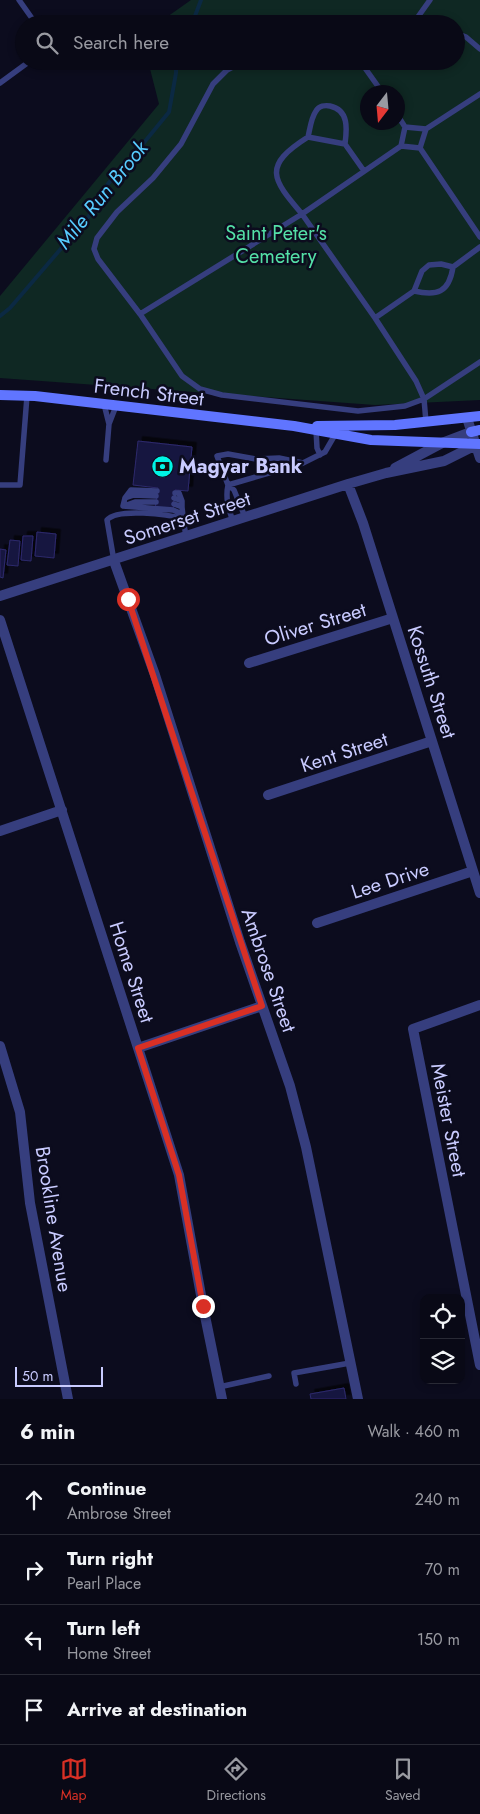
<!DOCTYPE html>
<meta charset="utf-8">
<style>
body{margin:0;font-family:Jost,sans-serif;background:#12121f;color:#f1f3f6}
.controls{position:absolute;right:15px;bottom:15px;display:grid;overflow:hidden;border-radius:10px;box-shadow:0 2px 8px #0003}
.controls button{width:45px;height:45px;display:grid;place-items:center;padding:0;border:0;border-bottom:1px solid #292a35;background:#090916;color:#f1f3f6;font:25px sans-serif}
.compass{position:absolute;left:360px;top:85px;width:45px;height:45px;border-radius:50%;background:#090916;box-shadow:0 2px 8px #0003;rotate:196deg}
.scale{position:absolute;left:15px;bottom:12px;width:88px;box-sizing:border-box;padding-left:5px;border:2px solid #c9cbff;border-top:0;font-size:14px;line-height:18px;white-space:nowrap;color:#c9cbff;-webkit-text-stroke:4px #0c0c1e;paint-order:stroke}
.stop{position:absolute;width:15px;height:15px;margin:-11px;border:4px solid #d93025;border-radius:50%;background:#fff}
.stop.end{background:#d93025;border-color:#fff;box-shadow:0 1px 5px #0008}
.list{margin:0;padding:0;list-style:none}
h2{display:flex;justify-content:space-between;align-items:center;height:65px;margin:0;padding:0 20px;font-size:21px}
h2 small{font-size:16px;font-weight:400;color:#999aa1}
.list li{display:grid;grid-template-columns:32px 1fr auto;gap:15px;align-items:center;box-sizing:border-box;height:70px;padding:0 20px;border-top:1px solid #292a35}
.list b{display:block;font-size:19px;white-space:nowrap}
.list p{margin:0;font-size:16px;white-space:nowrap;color:#999aa1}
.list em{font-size:16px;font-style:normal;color:#999aa1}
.icon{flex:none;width:28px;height:28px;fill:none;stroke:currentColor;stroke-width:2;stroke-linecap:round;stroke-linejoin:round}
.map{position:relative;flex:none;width:480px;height:1399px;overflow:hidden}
.search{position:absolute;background:#090916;box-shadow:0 2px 8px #0003;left:15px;right:15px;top:15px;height:55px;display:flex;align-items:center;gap:12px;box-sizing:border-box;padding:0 18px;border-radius:28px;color:#999aa1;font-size:19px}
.sheet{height:345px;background:#090916}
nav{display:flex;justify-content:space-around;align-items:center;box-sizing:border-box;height:70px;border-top:1px solid #292a35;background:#090916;font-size:14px;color:#999aa1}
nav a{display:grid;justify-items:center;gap:2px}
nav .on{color:#d93025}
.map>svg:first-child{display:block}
</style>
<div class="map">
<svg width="480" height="1399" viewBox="0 0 480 1399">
<defs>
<filter id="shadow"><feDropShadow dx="4.5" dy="-4.5" stdDeviation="0" flood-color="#0009"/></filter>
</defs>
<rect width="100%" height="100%" fill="#0c0c1e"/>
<path fill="#0f2823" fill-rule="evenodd" d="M 191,0 L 480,0 L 480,400 L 375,405 L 0,378 L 0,296 L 159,104 L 148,61 L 456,61 L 456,24 L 157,24 ZM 368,92 L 398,92 L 398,122 L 368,122 Z"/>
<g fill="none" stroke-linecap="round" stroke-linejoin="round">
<path stroke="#0b2943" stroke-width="4" d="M 192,24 L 201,0
M 0,316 L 10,308 L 89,216 L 99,196 L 111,180 L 128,167 L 142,145 L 169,112 L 176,73 L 176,61"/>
</g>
<path fill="#19173f" stroke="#2c296c" filter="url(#shadow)" d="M 138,441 L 192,447 L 188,491 L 175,490 L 173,510 L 155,508 L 158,488 L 133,485 Z
M 37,532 L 56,534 L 54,558 L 35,556 Z
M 23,536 L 33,536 L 31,561 L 21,560 Z
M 10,540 L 20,541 L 18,566 L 7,565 Z
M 0,549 L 6,550 L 3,578 L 0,577 Z
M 344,1388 L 346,1399 L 311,1399 L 310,1394 Z"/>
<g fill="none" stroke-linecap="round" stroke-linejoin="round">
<path stroke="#363e7e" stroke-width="5.5" d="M 19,0 L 36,24
M 415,21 L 424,24
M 390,24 L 415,21 L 430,0
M 456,33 L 466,37 L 480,49
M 62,61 L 64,64
M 360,61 L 382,92
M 0,83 L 30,61
M 398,116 L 405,127
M 308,137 L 345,144
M 401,146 L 420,148 L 426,129
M 420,148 L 480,237
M 364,171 L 345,144 C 347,129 349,110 330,106 C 325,105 319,106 316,111 C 311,118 310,129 308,137 C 262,166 272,179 302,214 L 140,314 L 182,376 L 200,389 L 222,395 L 358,411 L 405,406 L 424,399 L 416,381 L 375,318 L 414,291 L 422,271 L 429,265 L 441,264 L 453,267
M 414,291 C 437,296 449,293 453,267 L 480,247
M 140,314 L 98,259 L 94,249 L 97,238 L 117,212 L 153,178 L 181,144 L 213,84 L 227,70 L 244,61
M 375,318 L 302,214 L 401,146 L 405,127 L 426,129 L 480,94
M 104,404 L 109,424 L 116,406
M 426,422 L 424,399 L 480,362
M 316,430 L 317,448 L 320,455
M 106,460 L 109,424
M 303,463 L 228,485 L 217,456 L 228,454 L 256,459 L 279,458 L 303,463 L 325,452 L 336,433
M 0,485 L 20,485 L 27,396
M 175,493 L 179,493 L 182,501
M 156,496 L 134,495 L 125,498 L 123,506 L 173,510 L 182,514
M 125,498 L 131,490 L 157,491
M 174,498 L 182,501 L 182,507
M 174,504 L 182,507 L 183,516
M 124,506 L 135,502 L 156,502
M 233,522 C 229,509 225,499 228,485 L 234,490 L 245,517
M 114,561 L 107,520 C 117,508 168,514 183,519 L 186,536
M 296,1384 L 294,1373 L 350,1363
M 219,1387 L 269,1376"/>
<path stroke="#363e7e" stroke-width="10" d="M 467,418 L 480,458
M 395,468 L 442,443 L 471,432
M 348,484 L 363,523 L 480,893
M 114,561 L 155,675 L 240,942 L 290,1086 L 306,1147 L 358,1399
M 0,596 L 348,484 L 386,473 L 444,461 L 476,445
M 0,620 L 179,1175 L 203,1306 L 222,1399
M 249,663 L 393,618
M 268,795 L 432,741
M 0,831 L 62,810
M 317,923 L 473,871
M 480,1005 L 413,1029 L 480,1365
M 0,1046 L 20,1112 L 30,1203 L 68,1399
M 138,1048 L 262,1006"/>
<path stroke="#6075ff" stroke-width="10" d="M 0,395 L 35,396 L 294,426 L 371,440 L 480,444
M 317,426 L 395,425 L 480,416
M 471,432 L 480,430"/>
</g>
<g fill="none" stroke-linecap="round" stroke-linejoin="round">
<path stroke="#d93025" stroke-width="6" d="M 128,599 L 262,1006 L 138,1048 L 179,1175 L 203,1306"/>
</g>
<defs>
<symbol id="bank-disc" viewBox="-11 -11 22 22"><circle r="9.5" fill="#00f4e5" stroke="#0c0c1e"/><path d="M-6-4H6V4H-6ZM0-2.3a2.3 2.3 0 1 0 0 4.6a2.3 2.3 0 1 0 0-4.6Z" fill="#111"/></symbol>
</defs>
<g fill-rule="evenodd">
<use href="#bank-disc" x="150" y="454" width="25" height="25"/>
</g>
<g text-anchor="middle" stroke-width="5" stroke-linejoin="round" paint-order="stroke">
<g font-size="20" fill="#54e0a7" stroke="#0c0c1e">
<text x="276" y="240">Saint Peter's<tspan x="276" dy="23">Cemetery</tspan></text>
</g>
<g font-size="20" fill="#c9cbff" stroke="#0c0c1e">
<text transform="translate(149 392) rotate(7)" y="7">French Street</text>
<text transform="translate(187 518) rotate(-18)" y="7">Somerset Street</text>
<text transform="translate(315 624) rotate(-17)" y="7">Oliver Street</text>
<text transform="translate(432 682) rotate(72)" y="7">Kossuth Street</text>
<text transform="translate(344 752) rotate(-18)" y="7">Kent Street</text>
<text transform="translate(390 880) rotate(-18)" y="7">Lee Drive</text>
<text transform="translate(269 970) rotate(71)" y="7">Ambrose Street</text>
<text transform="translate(132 972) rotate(72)" y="7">Home Street</text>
<text transform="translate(449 1120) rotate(79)" y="7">Meister Street</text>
<text transform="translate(54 1219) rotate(81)" y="7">Brookline Avenue</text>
</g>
<g font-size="20" font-weight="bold" fill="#c9cbff" stroke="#0c0c1e" text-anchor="start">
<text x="179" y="473">Magyar Bank</text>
</g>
<g font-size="21" font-style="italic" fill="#57ccff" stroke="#0c0c1e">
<text transform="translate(102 195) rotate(-51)" y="7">Mile Run Brook</text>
</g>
</g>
</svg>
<div class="controls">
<button><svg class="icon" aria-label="locate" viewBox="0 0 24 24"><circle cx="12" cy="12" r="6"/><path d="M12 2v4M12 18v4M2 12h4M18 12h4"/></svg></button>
<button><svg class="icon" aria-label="layers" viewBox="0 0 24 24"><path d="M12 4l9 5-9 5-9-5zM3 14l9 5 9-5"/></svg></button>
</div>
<svg class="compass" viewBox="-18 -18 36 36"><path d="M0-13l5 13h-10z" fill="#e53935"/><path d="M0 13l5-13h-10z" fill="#999aa1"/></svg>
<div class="scale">50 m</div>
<div class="stop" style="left:128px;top:599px"></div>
<div class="stop end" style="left:203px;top:1306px"></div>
<div class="search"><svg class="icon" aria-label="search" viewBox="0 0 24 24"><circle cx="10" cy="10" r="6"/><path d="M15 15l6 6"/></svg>Search here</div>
</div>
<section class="sheet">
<h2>6 min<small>Walk · 460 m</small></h2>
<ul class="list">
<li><svg class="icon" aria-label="ahead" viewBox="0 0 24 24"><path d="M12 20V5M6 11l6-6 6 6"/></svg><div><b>Continue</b><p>Ambrose Street</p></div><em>240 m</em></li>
<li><svg class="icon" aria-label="right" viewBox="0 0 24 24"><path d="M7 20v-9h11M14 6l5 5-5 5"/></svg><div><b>Turn right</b><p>Pearl Place</p></div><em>70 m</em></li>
<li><svg class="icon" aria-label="left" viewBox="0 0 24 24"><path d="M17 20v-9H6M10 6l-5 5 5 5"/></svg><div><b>Turn left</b><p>Home Street</p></div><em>150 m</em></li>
<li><svg class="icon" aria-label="arrive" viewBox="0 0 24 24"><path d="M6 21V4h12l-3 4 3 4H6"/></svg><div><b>Arrive at destination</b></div></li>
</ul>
</section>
<nav>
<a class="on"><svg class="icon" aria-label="map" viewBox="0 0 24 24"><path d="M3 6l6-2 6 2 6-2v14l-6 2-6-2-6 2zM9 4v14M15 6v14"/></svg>Map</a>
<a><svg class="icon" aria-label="directions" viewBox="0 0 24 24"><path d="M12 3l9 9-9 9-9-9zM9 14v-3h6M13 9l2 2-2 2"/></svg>Directions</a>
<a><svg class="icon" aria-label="saved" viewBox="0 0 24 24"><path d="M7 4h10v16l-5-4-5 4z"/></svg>Saved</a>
</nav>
